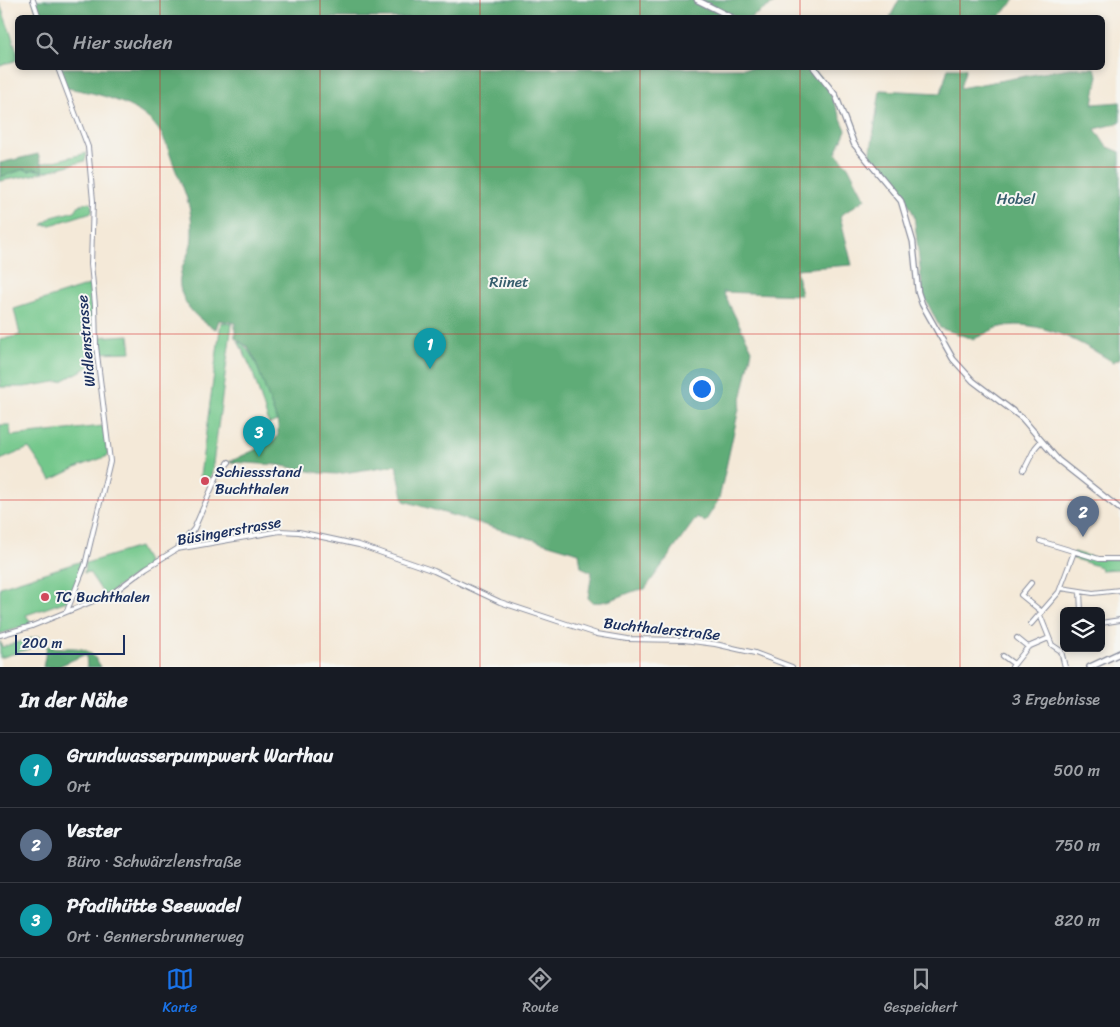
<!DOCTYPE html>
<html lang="de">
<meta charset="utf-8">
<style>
body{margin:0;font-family:Sriracha,sans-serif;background:#20242c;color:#f1f3f6}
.controls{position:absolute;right:15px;bottom:15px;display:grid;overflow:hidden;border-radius:8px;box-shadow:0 2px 8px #0003}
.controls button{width:45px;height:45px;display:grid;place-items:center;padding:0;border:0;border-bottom:1px solid #363941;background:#171b24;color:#f1f3f6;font:25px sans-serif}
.scale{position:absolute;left:15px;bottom:12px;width:110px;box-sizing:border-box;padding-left:5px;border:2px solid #1b2f5e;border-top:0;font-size:14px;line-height:18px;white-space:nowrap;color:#1b2f5e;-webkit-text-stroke:4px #f6f6f2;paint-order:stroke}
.you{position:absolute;left:701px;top:388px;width:18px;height:18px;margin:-12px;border:4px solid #fff;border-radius:50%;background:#1a73e8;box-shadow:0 0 0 8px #1a73e833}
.badge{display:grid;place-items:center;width:32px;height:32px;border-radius:50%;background:#1a73e8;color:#fff;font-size:16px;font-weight:700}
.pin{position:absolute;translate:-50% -41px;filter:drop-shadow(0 1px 2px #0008)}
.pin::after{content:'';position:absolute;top:26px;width:18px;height:15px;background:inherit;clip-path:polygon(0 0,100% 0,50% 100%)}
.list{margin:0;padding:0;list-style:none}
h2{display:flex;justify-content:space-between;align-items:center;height:65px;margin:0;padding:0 20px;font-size:21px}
h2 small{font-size:16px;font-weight:400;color:#9ea1a6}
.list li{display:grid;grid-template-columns:32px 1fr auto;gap:15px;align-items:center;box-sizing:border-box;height:75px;padding:0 20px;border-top:1px solid #363941}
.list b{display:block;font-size:19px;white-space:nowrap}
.list p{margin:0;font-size:16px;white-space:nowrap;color:#9ea1a6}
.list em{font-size:16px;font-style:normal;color:#9ea1a6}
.icon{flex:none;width:28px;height:28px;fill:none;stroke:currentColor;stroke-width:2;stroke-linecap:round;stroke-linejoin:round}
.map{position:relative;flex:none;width:1120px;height:667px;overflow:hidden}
.search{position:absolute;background:#171b24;box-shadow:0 2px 8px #0003;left:15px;right:15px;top:15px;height:55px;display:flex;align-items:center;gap:12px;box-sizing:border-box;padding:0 18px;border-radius:8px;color:#9ea1a6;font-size:19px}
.sheet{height:290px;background:#171b24}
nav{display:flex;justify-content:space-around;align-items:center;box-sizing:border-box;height:70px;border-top:1px solid #363941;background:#171b24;font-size:14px;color:#9ea1a6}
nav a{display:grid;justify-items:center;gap:2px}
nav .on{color:#1a73e8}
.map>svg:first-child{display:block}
</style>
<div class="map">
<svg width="1120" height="667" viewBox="0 0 1120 667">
<rect width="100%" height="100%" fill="#f6f6f2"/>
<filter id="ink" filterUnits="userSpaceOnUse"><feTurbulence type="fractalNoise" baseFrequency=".02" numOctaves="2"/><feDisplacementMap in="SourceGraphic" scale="10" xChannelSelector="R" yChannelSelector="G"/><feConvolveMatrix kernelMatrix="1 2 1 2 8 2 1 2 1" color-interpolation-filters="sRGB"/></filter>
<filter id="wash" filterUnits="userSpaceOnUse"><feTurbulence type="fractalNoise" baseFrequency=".0096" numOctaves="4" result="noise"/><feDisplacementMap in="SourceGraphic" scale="20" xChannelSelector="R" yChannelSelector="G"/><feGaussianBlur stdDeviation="1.12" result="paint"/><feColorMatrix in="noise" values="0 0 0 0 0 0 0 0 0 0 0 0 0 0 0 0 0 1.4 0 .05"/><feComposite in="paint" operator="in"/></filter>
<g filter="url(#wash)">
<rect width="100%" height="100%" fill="#f4e9d8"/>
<path fill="#73c78b" stroke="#477b74" d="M 0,4 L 17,51 L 17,60 L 0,66 Z
M 87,153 L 85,161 L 33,175 L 0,181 L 0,177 L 24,169 L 29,171 L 34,169 L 42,171 L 41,164 Z
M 89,202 L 92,204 L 92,212 L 51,225 L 42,225 L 52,217 L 75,211 L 79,205 Z
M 92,284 L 94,347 L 96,363 L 62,381 L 24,387 L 0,387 L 0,340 L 20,335 L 14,309 Z
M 221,322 L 232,324 L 211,478 L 200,476 Z
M 129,335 L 131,352 L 96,353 L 95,337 Z
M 238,341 C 257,350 269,401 277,421 L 269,424 L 252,370 Z
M 0,425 L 10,425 L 11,436 L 103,426 L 108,456 L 80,466 L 51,480 L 29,448 L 0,460 Z
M 139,547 L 149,565 L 105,596 L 89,572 L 84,573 L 86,563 Z
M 1074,552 L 1099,559 L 1120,559 L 1120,569 L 1101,570 L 1100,567 L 1072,558 Z
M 85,560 L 70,600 L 26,615 L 32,624 L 0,634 L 0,587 Z
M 39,636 L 44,644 L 0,658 L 0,641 L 2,647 Z"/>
<path fill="#5eac77" stroke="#3c6e6a" d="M 33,0 L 779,0 L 750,18 L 39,18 Z
M 899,0 L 1015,0 L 999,17 L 890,17 Z
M 58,68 L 812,68 L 826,84 L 846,130 L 836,153 L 848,166 L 865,199 L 840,216 L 852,265 L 796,269 L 801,295 L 723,292 L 752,350 L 719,499 L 705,522 L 697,517 L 645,589 C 627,590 611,605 592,602 L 588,598 L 592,572 L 581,567 L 579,553 L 404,501 L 396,465 L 337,474 L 320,473 L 278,465 L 229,462 L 274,441 L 278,435 L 278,424 L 255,360 L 248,347 L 235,338 L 235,323 L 219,320 L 216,329 C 199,321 184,307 180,287 C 177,268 192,254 192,236 C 193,212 186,193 176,171 C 171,159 168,146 162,135 C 145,104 98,93 66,88 Z
M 948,68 L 966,68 L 960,88 L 1069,68 L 1094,68 L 1098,75 L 1093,104 L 1120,102 L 1120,123 L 1095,129 L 1106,146 L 1120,152 L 1120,358 L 1113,362 C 1082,343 1039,318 1001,327 C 991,329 983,336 973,339 L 940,328 L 923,294 L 914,215 L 894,177 L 870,157 L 880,90 L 941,93 Z
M 38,154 L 43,171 L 34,169 L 29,171 L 24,169 L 0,177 L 0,163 Z
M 47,646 C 72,652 86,639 101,667 L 87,667 L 86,654 L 57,667 L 43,667 Z"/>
</g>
<g filter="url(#ink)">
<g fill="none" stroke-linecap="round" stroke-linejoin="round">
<defs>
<path id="minor" d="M 33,0 L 39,18
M 58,68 L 88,147 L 93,201 L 91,264 L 95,305 L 96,346 L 110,461 L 85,565 L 67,611
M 1024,470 L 1035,448 L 1041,441
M 1040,541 L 1099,559 L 1120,559
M 177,549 L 194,529 L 217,476 L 229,462
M 1031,583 L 1021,595 L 1042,612
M 1061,588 L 1093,593 L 1120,590
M 1080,592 L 1081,611
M 1040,615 L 1052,645 L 1061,651 L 1065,667
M 1101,623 L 1120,620
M 1031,624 L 1059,592 L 1074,552
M 0,635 L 32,626 L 113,593 L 146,568 L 177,549 L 280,531 L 299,532 L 359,545 L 434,571 L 500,602 L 597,634 L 627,639 L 684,640 L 715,644 L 755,653 L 792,667
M 1017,638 L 1028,647
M 1003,656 L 1014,664
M 1012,667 L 1028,647 L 1049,638"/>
<path id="tertiary" d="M 697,0 L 733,18
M 814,68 L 836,96 L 854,144 L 901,201 L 913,242 L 918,292 L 922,304 L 953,359 L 973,381 L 1022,418 L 1058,460 L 1120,509"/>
<path id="secondary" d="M 1090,667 L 1120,653"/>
</defs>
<use href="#minor" stroke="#888c9b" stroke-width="6"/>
<use href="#tertiary" stroke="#888c9b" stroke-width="7"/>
<use href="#secondary" stroke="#888c9b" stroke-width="8"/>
<use href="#minor" stroke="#fff" stroke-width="4"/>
<use href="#tertiary" stroke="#fff" stroke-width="4.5"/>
<use href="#secondary" stroke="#fff" stroke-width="5"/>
</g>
</g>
<path fill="none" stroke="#d62828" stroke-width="1" stroke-opacity="0.55" d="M 160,0 L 160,18M 320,0 L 320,18M 480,0 L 480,18M 640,0 L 640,18M 800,0 L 800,18M 960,0 L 960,18M 160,68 L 160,667M 320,68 L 320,667M 480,68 L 480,667M 640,68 L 640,667M 800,68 L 800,667M 960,68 L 960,667M 0,167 L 1120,167M 0,334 L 1120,334M 0,500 L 1120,500"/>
<g fill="#d1495b" stroke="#f6f6f2" stroke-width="2">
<circle cx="205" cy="481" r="5"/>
<circle cx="45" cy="597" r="5"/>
</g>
<g text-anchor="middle" stroke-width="4" stroke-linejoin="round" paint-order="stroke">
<g font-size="15" fill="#355d6c" stroke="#f6f6f2">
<text x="1016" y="204">Hobel</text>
<text x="509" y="287">Riinet</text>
</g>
<g font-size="15" fill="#1b2f5e" stroke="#f6f6f2">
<text transform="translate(86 341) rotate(-95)" y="5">Widlenstrasse</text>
<text transform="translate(229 531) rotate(-10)" y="5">Büsingerstrasse</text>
<text transform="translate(662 629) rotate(6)" y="5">Buchthalerstraße</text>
</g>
<g font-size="15" fill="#1b2f5e" stroke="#f6f6f2" text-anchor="start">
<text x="215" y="477">Schiessstand<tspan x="215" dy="17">Buchthalen</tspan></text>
<text x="55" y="602">TC Buchthalen</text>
</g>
</g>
</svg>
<div class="controls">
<button><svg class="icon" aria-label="layers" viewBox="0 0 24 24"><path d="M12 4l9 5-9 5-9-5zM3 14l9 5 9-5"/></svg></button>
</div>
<div class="scale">200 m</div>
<div class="you"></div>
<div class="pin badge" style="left:430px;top:369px;background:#0f9aa8">1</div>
<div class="pin badge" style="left:1083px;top:537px;background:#5c6f8a">2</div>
<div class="pin badge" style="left:259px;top:457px;background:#0f9aa8">3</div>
<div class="search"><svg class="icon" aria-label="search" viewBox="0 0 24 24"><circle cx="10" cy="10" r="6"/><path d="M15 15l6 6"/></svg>Hier suchen</div>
</div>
<section class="sheet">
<h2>In der Nähe<small>3 Ergebnisse</small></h2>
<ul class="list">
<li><span class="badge" style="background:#0f9aa8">1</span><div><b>Grundwasserpumpwerk Warthau</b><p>Ort</p></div><em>500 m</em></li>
<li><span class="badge" style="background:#5c6f8a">2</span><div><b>Vester</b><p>Büro · Schwärzlenstraße</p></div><em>750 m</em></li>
<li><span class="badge" style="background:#0f9aa8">3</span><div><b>Pfadihütte Seewadel</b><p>Ort · Gennersbrunnerweg</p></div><em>820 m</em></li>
</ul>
</section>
<nav>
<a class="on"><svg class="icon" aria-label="map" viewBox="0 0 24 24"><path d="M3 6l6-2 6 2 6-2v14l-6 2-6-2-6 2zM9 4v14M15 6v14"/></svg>Karte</a>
<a><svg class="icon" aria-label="directions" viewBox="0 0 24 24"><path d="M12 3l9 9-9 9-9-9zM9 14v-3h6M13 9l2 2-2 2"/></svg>Route</a>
<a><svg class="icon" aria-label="saved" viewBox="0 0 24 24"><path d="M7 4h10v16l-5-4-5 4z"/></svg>Gespeichert</a>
</nav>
